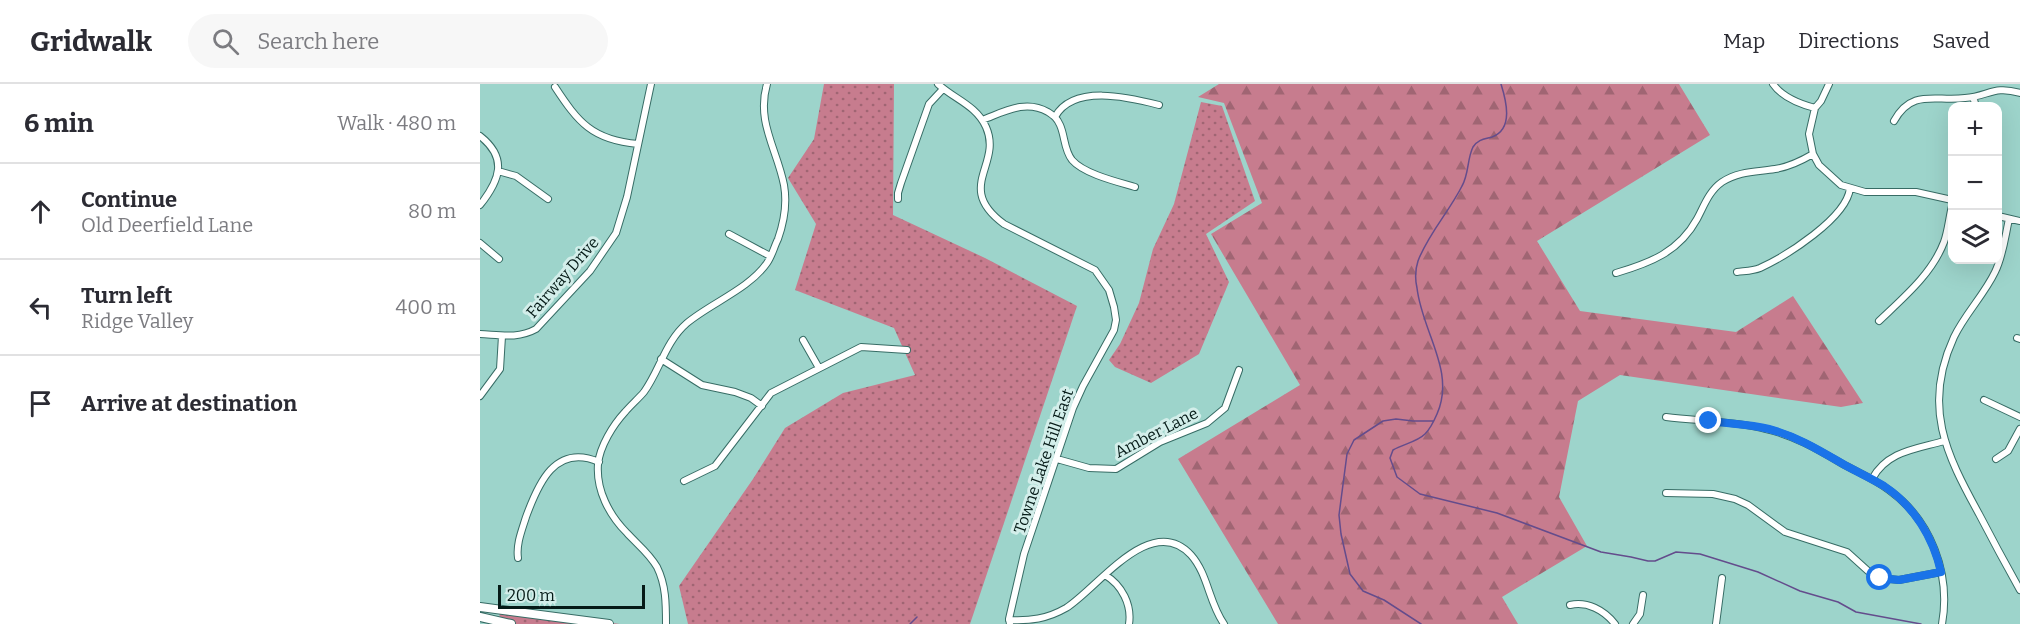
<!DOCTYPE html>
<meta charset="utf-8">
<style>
body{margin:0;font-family:Bitter,serif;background:#f7f7f7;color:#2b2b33}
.controls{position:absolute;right:18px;top:18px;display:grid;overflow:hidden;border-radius:12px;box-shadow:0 6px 24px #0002}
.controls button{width:54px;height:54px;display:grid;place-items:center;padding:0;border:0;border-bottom:2px solid #e1e1e2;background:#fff;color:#2b2b33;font:30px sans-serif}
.scale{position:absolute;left:18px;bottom:15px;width:147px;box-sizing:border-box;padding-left:6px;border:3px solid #051a17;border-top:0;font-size:16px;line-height:21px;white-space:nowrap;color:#051a17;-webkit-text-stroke:4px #d3eeea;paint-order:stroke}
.stop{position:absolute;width:18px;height:18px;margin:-14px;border:4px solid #1a73e8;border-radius:50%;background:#fff}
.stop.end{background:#1a73e8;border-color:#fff;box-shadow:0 2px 6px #0008}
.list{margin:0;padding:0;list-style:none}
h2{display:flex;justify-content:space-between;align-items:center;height:78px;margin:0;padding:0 24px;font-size:26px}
h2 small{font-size:20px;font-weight:400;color:#7c7c81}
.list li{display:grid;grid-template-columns:39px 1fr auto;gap:18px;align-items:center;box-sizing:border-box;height:96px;padding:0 24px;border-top:2px solid #e1e1e2}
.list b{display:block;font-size:22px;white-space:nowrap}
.list p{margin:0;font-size:20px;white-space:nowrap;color:#7c7c81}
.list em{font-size:20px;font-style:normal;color:#7c7c81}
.icon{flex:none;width:33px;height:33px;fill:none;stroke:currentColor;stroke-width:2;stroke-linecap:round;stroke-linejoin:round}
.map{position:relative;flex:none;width:1540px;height:540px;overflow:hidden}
header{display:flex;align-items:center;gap:36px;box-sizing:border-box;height:84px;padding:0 30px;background:#fff;border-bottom:2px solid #e1e1e2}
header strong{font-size:28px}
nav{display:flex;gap:33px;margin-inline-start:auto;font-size:21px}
.search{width:420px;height:54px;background:#f7f7f7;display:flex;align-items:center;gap:15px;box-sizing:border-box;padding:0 21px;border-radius:33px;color:#7c7c81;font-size:22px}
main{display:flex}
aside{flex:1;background:#fff}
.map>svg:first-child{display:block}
</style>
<header>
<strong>Gridwalk</strong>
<div class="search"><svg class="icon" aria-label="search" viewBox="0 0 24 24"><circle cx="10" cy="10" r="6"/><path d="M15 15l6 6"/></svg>Search here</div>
<nav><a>Map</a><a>Directions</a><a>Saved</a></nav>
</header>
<main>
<aside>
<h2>6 min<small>Walk · 480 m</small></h2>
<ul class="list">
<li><svg class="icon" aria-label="ahead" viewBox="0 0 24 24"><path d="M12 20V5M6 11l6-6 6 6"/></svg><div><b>Continue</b><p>Old Deerfield Lane</p></div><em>80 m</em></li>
<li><svg class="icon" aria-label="left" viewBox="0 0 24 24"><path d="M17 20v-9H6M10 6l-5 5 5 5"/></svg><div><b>Turn left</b><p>Ridge Valley</p></div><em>400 m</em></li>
<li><svg class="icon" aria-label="arrive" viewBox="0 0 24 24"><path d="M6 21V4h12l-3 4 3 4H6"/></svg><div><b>Arrive at destination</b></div></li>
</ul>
</aside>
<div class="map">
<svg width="1540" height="540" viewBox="0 0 1540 540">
<defs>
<pattern id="grass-dots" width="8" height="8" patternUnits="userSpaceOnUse" patternTransform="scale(1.5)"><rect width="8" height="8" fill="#c77c8e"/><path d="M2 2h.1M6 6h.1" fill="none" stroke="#a06573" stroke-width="1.8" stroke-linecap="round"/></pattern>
<pattern id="forest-firs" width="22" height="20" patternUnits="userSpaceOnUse" patternTransform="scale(1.5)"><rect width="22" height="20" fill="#c77c8e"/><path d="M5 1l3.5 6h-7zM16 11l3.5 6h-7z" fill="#a06573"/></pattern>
</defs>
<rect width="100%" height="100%" fill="#9dd4cb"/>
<path fill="url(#grass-dots)" d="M 344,0 L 414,0 L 413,131 L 505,174 L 597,222 L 490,540 L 208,540 L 199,502 L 273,395 L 305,344 L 363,309 L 435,291 L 414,244 L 315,206 L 336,140 L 308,94 L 334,55 Z
M 721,18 L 742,22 L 775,117 L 726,150 L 749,198 L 719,270 L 671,299 L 635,283 L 629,276 L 640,260 L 659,219 L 673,165 L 694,120 Z
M 20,524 L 140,540 L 19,540 Z"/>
<path fill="url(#forest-firs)" d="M 739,0 L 1199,0 L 1230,51 L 1057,157 L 1100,227 L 1256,248 L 1313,212 L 1383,319 L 1361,323 L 1140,291 L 1098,317 L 1079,413 L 1107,462 L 1022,513 L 1038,540 L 798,540 L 698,375 L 820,301 L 731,150 L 782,119 L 744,19 L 718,13 Z"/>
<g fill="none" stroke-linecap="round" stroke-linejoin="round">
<path stroke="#644c8c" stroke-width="1.5" d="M 1021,0 C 1026,16 1034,45 1012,53 C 1005,55 998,55 993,63 C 987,75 989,90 982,102 C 969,128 948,150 938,177 C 935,186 935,195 937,204 C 942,248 976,287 957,330 C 954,337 950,345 945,350 C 937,358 923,360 913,366 L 910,374 L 917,393 L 940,410 L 1017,429 L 1121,468 L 1151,473 L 1168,477 L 1175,477 L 1196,468 L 1220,470 L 1278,488 L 1320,507 L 1358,518 L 1376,528 L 1441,540
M 430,540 L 437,533
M 941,540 L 904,516 L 883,507 L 870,490 L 861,450 L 859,431 L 867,370 L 874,356 L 903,337 L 916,335 L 933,337 L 953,337"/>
<defs>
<path id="minor" d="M 458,0 C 474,15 496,21 506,43 C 523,81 474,103 524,140 L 615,186 L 629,206 L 634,223 L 636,236 L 634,246 L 603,302 L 593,324 L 544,470 L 529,535 L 530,540
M 1293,0 C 1302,13 1320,20 1335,24
M 1349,0 L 1341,17 L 1335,24 L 1329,50 L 1333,70 L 1339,81 L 1361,101 L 1385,108 L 1436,108 L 1472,116
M 75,3 C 98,38 112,56 158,60
M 1493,13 L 1496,22
M 575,33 C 593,0 648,13 679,21
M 502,36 C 524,28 545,15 568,28 C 574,32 577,34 580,41 C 585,52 584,66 592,76 C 604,90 638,98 655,103
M 1414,37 C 1432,4 1456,18 1485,14 C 1509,12 1514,1 1540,9
M 0,52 C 28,74 20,96 0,121
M 18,87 L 36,92 L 68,115
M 418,115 L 418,109 L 421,99 L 449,20 L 463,5
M 1518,132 L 1540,137
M 1529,135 C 1525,153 1523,172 1515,188 C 1504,211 1485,230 1474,253 C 1442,322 1466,370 1499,430 C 1512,455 1526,481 1540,506
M 249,150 L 290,172
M 0,159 L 19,175
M 1257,188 C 1264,187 1273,187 1280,184 C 1306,172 1367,134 1370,104
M 1136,189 C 1170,179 1199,168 1217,135 C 1224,122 1229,107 1242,98 C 1259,87 1276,88 1295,85 C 1309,83 1321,77 1333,70
M 1399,237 C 1423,214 1452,190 1464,158 C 1468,147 1469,134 1472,122
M 0,250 C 20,251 38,255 56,245 L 110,187 L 136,149 L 147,113 L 171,0
M 1537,254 L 1540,255
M 323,256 L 339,284
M 181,275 L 222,301 L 255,308 L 271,314 L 282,322
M 0,312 L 20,285 L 22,252
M 1504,316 L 1540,333
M 1186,333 C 1219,337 1254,337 1286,345 C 1313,351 1337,365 1361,379 C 1377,388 1394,395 1409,406 C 1451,436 1471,490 1462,540
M 577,375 L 609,384 L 636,385 L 680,358 L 727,339 L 745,324 L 759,286
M 1516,375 L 1528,367 L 1540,345
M 1392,395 C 1407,367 1436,365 1464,357
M 204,397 L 235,382 L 291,309 L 381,263 L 427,266
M 1186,409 L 1233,410 L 1255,415 L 1268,421 L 1305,448 L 1367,468 L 1388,487 L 1400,494 L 1419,496 L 1461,488
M 38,474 C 36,460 42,446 46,433 C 58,400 75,359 119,378
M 625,491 C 642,501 652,521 649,540
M 1090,521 C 1107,517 1124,526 1135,540
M 529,536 C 550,537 567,535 586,524 C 617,505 671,427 711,471 C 728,490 729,519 744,540
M 186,540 C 186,520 186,501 177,483 C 169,469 157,460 147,449 C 129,431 116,406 118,380 C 120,362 133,341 145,328 C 151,321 158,315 164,308 C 180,286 185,258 207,239 C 231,219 269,205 287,179 C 292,172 294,163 298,155 C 304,138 307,118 304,101 C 297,65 276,38 287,0
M 1153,540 L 1160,530 L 1163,511
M 1236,540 L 1242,494"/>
<path id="major" d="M 0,523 L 129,540
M 0,533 L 31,540"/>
</defs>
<use href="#minor" stroke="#376c65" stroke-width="8"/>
<use href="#major" stroke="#376c65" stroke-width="10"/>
<use href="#minor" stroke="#fff" stroke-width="6"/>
<use href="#major" stroke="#fff" stroke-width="8"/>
</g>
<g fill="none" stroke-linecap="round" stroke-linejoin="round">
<path stroke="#1a73e8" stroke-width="8" d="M 1229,337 C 1249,340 1269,340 1289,345 C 1316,352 1339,366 1363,380 C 1377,388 1391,394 1404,402 C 1434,422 1453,453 1461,488 L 1419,496 L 1400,494"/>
</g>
<g text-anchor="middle" stroke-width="6" stroke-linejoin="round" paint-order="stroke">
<g font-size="16" fill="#051a17" stroke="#d3eeea">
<text transform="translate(82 193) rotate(-49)" y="6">Fairway Drive</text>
<text transform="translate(676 348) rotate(-27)" y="6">Amber Lane</text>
<text transform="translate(563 377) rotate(-71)" y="6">Towne Lake Hill East</text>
</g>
</g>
</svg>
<div class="controls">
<button>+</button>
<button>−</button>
<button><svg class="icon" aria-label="layers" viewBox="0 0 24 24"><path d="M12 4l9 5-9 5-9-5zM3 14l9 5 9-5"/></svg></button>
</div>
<div class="scale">200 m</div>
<div class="stop" style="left:1400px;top:494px"></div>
<div class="stop end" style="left:1229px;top:337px"></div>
</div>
</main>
